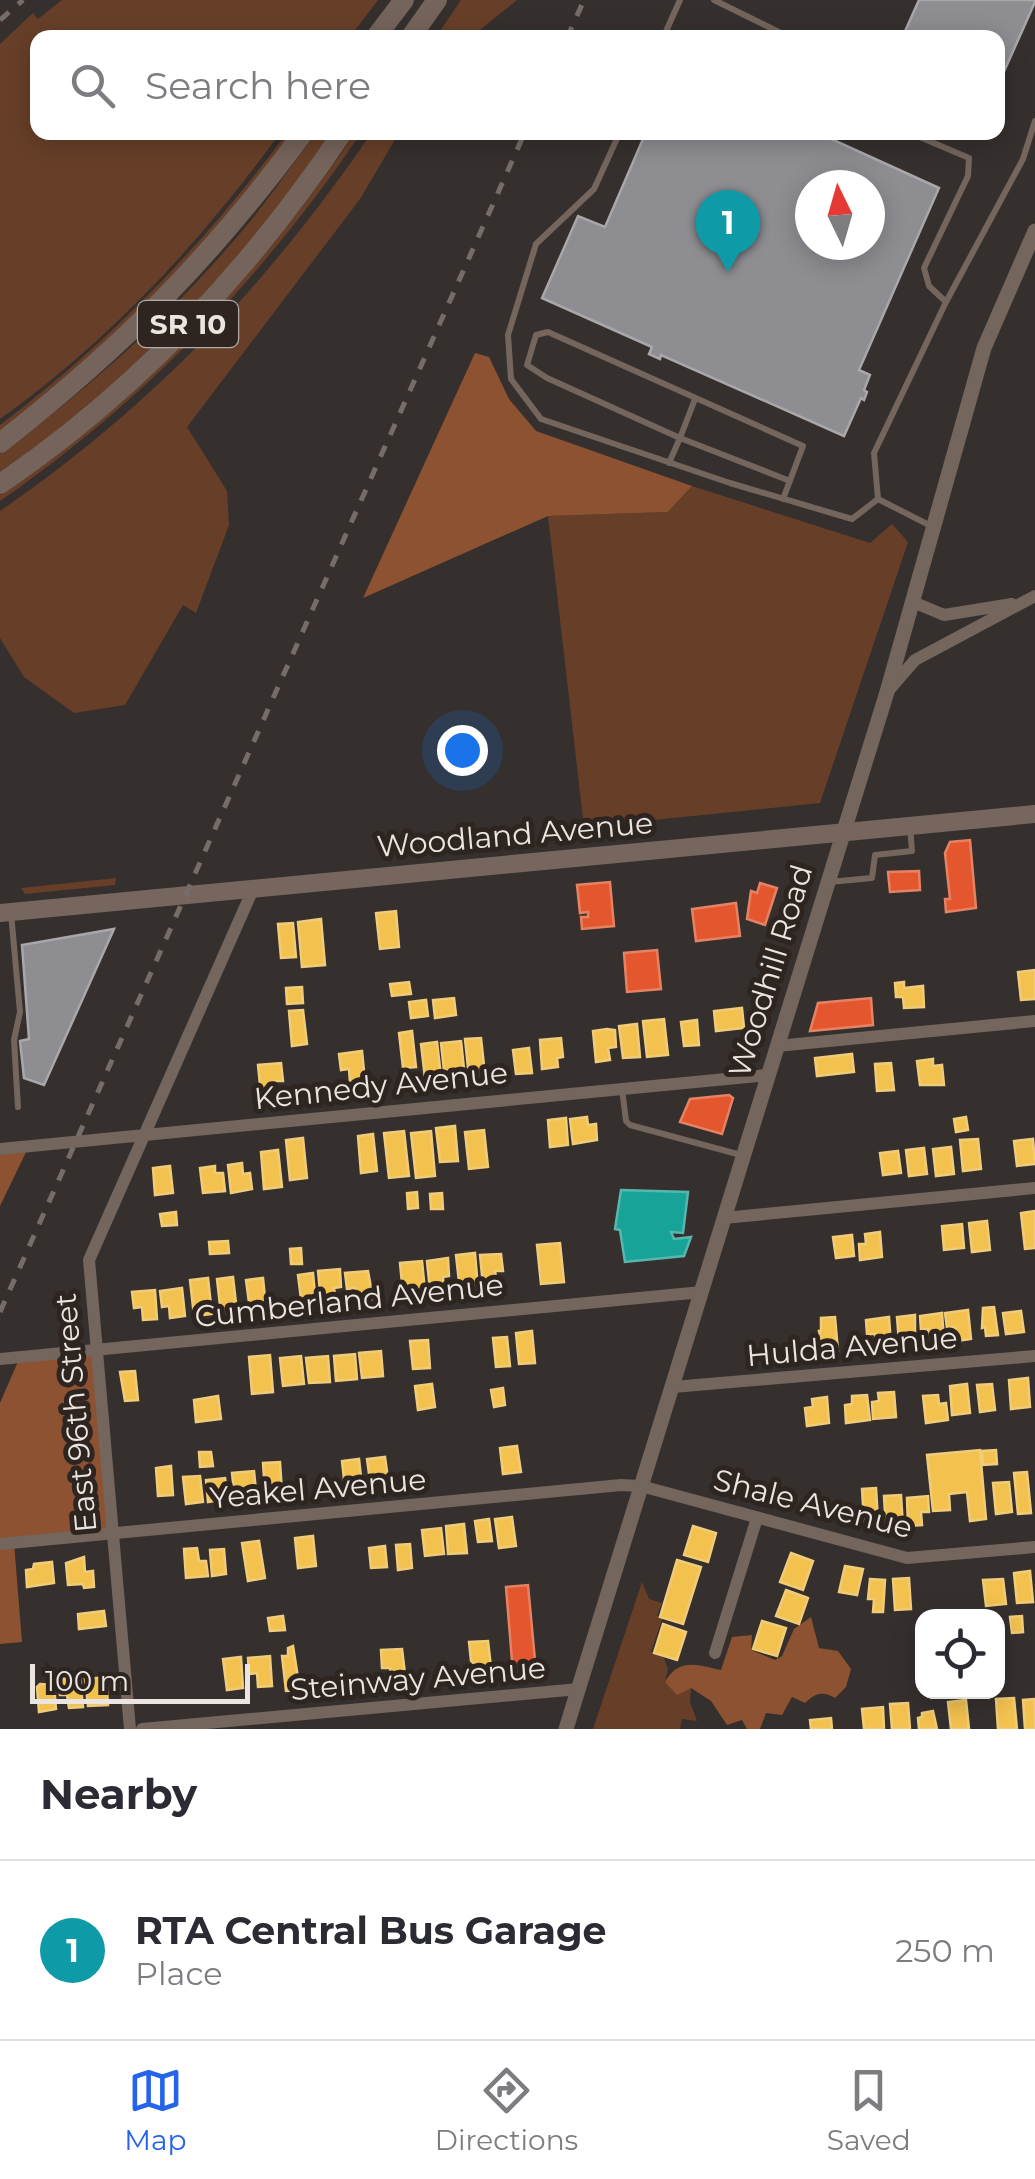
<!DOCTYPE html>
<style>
body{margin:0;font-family:Montserrat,sans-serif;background:#f7f7f7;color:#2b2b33}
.controls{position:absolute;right:30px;bottom:30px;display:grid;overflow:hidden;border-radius:20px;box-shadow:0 5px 25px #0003}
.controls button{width:90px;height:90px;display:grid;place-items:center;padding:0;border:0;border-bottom:2px solid #e1e1e2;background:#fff;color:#2b2b33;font:50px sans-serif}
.compass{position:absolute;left:795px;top:170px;width:90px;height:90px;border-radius:50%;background:#fff;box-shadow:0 5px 25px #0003;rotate:355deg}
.scale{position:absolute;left:30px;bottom:25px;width:220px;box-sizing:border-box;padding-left:10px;border:5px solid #ebe5e2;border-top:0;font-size:28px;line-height:35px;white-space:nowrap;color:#ebe5e2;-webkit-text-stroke:8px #2e2521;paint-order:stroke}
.you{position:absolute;left:462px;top:750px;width:35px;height:35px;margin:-25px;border:8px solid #fff;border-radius:50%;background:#1a73e8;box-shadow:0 0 0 15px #1a73e833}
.badge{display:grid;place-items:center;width:65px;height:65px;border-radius:50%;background:#2563eb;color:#fff;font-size:32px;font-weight:700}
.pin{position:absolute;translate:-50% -82px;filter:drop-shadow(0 2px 5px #0008)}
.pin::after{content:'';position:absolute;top:52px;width:35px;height:30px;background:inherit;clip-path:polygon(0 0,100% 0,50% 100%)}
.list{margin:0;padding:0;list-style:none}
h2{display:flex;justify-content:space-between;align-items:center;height:130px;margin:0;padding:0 40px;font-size:42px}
h2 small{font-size:32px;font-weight:400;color:#7c7c81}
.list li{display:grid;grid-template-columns:65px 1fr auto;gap:30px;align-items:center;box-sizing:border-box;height:180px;padding:0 40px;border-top:2px solid #e1e1e2}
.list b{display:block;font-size:38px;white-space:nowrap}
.list p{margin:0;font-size:32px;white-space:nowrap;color:#7c7c81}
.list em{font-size:32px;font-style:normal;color:#7c7c81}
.icon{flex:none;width:55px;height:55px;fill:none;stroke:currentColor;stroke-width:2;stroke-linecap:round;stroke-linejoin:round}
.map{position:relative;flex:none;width:1035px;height:1729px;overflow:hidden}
.search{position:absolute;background:#fff;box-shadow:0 5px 25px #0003;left:30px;right:30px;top:30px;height:110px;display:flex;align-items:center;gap:25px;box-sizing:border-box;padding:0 35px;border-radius:20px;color:#7c7c81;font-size:38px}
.sheet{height:310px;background:#fff}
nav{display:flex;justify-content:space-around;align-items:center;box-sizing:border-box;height:140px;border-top:2px solid #e1e1e2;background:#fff;font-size:28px;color:#7c7c81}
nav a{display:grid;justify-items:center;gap:5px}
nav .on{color:#2563eb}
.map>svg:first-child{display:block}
</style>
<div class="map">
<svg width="1035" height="1729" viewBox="0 0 1035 1729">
<rect width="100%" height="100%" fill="#35302e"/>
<path fill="#673f28" d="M 62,0 L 378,0 L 350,37 L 38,38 L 38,132 L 280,133 C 202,241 109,341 0,419 L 0,44 L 33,13 L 38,19 Z
M 461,0 L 517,0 L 471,37 L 436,37 Z
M 372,132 L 399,133 L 360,199 L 187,427 L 227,491 L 229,525 L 196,613 L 183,605 L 125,705 L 74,713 L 24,677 L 0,638 L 0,511 C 152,406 268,285 372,132 Z
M 287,133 L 295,133 L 145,312 L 0,434 L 0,425 C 111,341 204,244 287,133 Z
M 316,133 L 335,133 L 293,191 L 184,319 L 85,411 L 0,475 L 0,454 C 87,390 167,319 237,237 C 266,204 290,167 316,133 Z
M 355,133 L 361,133 C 263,278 144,401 0,501 L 0,495 C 141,399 260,274 355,133 Z
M 692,486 L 870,543 L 892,524 L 908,542 L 820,803 L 584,827 L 548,516 L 668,512 Z
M 116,878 L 115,885 L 25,894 L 21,888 Z
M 642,1582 L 649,1599 L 662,1603 L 657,1615 L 662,1619 L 651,1652 L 664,1658 L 668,1669 L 665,1682 L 691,1688 L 690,1702 L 697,1721 L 682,1719 L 680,1729 L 593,1729 Z"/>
<path fill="#8c5231" d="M 475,353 L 489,357 L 509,399 L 536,431 L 692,486 L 668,512 L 548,516 L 363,598 Z
M 29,1146 L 0,1206 L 0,1149 Z
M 96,1350 L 112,1534 L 14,1543 L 22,1642 L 0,1644 L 0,1403 L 20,1357 Z
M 811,1617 L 819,1648 L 838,1651 L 851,1669 L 846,1687 L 835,1698 C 822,1691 816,1693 805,1703 L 792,1697 L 782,1715 L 766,1713 L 760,1729 L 747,1729 L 742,1720 L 727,1725 L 711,1701 L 691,1688 L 677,1695 L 665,1682 C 679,1657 697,1665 721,1670 L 732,1637 L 752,1635 L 751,1650 L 775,1660 L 782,1656 L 794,1629 Z"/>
<path fill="#f2c14e" stroke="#f0cc7a" stroke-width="2.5" d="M 396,911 L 399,947 L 380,949 L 376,913 Z
M 321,919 L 325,965 L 302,967 L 298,922 Z
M 293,923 L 296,957 L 281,958 L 278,924 Z
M 1035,970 L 1035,999 L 1021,1000 L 1018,972 Z
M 409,982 L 411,994 L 392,996 L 390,984 Z
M 904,982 L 904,988 L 923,986 L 924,1007 L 904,1008 L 903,997 L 896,997 L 895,983 Z
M 302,987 L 303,1003 L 287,1004 L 286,988 Z
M 454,998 L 456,1015 L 435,1018 L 433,1000 Z
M 426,1000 L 428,1016 L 411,1018 L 409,1002 Z
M 742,1008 L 744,1028 L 716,1031 L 714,1011 Z
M 303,1010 L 307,1044 L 292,1046 L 289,1011 Z
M 664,1019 L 668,1055 L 647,1057 L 643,1021 Z
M 697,1020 L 699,1045 L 684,1046 L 681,1022 Z
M 637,1024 L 640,1057 L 623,1058 L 619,1026 Z
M 607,1029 L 615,1030 L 616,1047 L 608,1048 L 610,1060 L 596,1062 L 593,1031 Z
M 412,1031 L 416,1067 L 403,1068 L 399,1033 Z
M 481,1038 L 485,1075 L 469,1077 L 465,1039 Z
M 561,1038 L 563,1057 L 557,1058 L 558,1067 L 542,1069 L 540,1040 Z
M 461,1041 L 465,1078 L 445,1080 L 441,1043 Z
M 437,1042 L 441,1076 L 425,1078 L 421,1044 Z
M 529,1048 L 532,1073 L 516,1074 L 513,1050 Z
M 362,1051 L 365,1081 L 350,1083 L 349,1069 L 341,1070 L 339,1054 Z
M 852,1054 L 854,1072 L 817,1076 L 815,1058 Z
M 933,1059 L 933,1066 L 942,1065 L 944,1085 L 920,1085 L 917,1061 Z
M 281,1063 L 283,1081 L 275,1081 L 276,1093 L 261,1095 L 258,1065 Z
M 891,1063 L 894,1090 L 877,1091 L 875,1064 Z
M 587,1117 L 588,1125 L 596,1124 L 597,1140 L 573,1144 L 570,1119 Z
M 966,1117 L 968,1130 L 956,1132 L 954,1119 Z
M 566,1118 L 568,1145 L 550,1147 L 548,1120 Z
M 455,1126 L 458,1161 L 440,1162 L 436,1128 Z
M 484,1130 L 488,1167 L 469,1169 L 465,1132 Z
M 404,1131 L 409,1176 L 389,1178 L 384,1133 Z
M 431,1131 L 435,1176 L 416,1178 L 411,1133 Z
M 373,1134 L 377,1171 L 361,1173 L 358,1136 Z
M 303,1138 L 307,1178 L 290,1180 L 286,1140 Z
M 978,1139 L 981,1169 L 963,1171 L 960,1140 Z
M 1033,1139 L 1035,1164 L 1017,1166 L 1014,1141 Z
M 951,1147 L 954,1174 L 936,1176 L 933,1149 Z
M 924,1148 L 927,1174 L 909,1176 L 906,1150 Z
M 278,1150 L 282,1187 L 264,1189 L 261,1152 Z
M 898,1151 L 901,1173 L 883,1175 L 880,1153 Z
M 242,1163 L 243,1174 L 250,1173 L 252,1189 L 231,1193 L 228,1165 Z
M 170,1166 L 173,1193 L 155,1195 L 153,1168 Z
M 215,1166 L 215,1173 L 223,1173 L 225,1191 L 203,1193 L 200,1168 Z
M 417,1192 L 418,1208 L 408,1209 L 407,1193 Z
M 442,1193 L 443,1209 L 431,1209 L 430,1194 Z
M 1035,1211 L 1035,1248 L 1025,1249 L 1021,1213 Z
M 176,1212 L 177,1225 L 162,1226 L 160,1214 Z
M 987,1221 L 990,1250 L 972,1252 L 969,1223 Z
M 962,1224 L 964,1248 L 944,1250 L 942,1226 Z
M 880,1232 L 882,1257 L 860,1260 L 859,1244 L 866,1244 L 865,1234 Z
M 852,1235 L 854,1256 L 836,1258 L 833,1237 Z
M 228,1241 L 229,1253 L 210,1254 L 209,1242 Z
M 560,1243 L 564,1282 L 541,1284 L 537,1245 Z
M 301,1248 L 302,1264 L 291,1264 L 290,1249 Z
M 475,1253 L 478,1289 L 460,1291 L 456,1255 Z
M 501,1254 L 503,1271 L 495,1271 L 497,1284 L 483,1285 L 480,1255 Z
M 448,1258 L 449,1276 L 443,1277 L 444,1289 L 430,1291 L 427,1261 Z
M 422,1261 L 425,1291 L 403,1294 L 400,1263 Z
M 340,1269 L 341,1287 L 334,1288 L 336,1301 L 321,1302 L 318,1271 Z
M 368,1271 L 373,1299 L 357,1301 L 355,1288 L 347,1289 L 345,1273 Z
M 313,1273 L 316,1305 L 302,1307 L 298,1275 Z
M 233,1277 L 237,1312 L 221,1314 L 217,1279 Z
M 208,1278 L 212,1314 L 194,1316 L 190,1280 Z
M 263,1278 L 266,1308 L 250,1310 L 246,1280 Z
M 182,1288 L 185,1316 L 170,1318 L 169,1306 L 162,1307 L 160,1291 Z
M 155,1290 L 157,1319 L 143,1320 L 142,1307 L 134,1308 L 132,1292 Z
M 994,1307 L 998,1335 L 986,1336 L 985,1327 L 982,1328 L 983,1308 Z
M 968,1310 L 971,1339 L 956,1341 L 955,1327 L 947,1328 L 945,1313 Z
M 1021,1311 L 1024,1332 L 1006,1334 L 1003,1313 Z
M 942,1313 L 944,1339 L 930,1340 L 928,1329 L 921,1330 L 920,1316 Z
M 915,1315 L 915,1340 L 899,1342 L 897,1317 Z
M 835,1317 L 838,1351 L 823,1352 L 819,1331 L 821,1331 L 821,1318 Z
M 889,1317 L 891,1344 L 876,1345 L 875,1334 L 867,1334 L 866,1320 Z
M 532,1331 L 535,1363 L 519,1364 L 516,1333 Z
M 507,1337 L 510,1366 L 496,1367 L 493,1338 Z
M 428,1340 L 430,1368 L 413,1369 L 410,1341 Z
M 381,1351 L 383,1376 L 362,1378 L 359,1353 Z
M 355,1354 L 357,1379 L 336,1381 L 334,1356 Z
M 270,1355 L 273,1392 L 252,1394 L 249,1357 Z
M 301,1356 L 304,1384 L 283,1386 L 280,1358 Z
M 328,1356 L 330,1382 L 309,1383 L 306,1358 Z
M 135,1371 L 138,1400 L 125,1401 L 120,1372 Z
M 1028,1378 L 1030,1407 L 1011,1409 L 1009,1380 Z
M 432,1384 L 435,1407 L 418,1410 L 415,1386 Z
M 967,1384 L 970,1413 L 952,1415 L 950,1386 Z
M 992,1384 L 995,1410 L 980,1412 L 977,1385 Z
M 503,1388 L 505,1405 L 494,1407 L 491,1390 Z
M 894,1392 L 896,1417 L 873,1419 L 872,1402 L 879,1401 L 878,1393 Z
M 867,1395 L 870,1420 L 846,1423 L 845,1405 L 852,1404 L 852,1396 Z
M 938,1395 L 939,1404 L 946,1403 L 948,1420 L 926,1423 L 923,1396 Z
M 218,1396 L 221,1419 L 196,1422 L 194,1400 Z
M 827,1397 L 829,1423 L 807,1426 L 805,1408 L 813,1407 L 812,1399 Z
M 517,1446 L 521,1472 L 503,1474 L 500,1448 Z
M 980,1450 L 986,1519 L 970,1521 L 967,1492 L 949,1494 L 950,1510 L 933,1511 L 927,1455 Z
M 996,1450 L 997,1464 L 983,1465 L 982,1451 Z
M 199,1452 L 211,1452 L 213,1466 L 200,1467 Z
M 385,1457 L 388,1479 L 370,1481 L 367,1459 Z
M 359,1459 L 362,1486 L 345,1488 L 342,1461 Z
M 280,1462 L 282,1492 L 265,1493 L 263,1463 Z
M 171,1466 L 173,1495 L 158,1496 L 156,1468 Z
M 254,1471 L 257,1501 L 242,1502 L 241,1490 L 234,1491 L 232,1473 Z
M 1027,1472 L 1031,1513 L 1018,1514 L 1014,1473 Z
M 200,1476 L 203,1502 L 186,1504 L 183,1477 Z
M 225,1478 L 228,1499 L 208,1502 L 206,1480 Z
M 1009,1482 L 1012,1512 L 996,1514 L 993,1483 Z
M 876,1488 L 878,1520 L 864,1521 L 862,1489 Z
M 901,1495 L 903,1527 L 886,1529 L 884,1496 Z
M 928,1496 L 929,1512 L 921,1512 L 922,1525 L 908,1526 L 907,1498 Z
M 512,1517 L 516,1546 L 499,1548 L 495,1519 Z
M 489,1519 L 492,1541 L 478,1542 L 475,1521 Z
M 464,1524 L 467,1553 L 448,1554 L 446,1526 Z
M 693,1526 L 716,1533 L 708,1562 L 684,1555 Z
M 441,1528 L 444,1554 L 425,1556 L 422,1530 Z
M 313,1536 L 316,1566 L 298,1568 L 295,1538 Z
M 259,1541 L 265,1578 L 248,1581 L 242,1543 Z
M 410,1544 L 412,1568 L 398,1570 L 396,1545 Z
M 385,1546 L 387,1567 L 371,1568 L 369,1548 Z
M 197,1548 L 199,1561 L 206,1561 L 208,1576 L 186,1578 L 184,1549 Z
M 224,1549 L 226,1574 L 212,1576 L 210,1550 Z
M 791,1553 L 813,1561 L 803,1590 L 780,1582 Z
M 84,1557 L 85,1572 L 93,1571 L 94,1587 L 84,1588 L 83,1584 L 68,1585 L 66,1563 Z
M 677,1560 L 701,1567 L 683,1624 L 660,1617 Z
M 52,1562 L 54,1583 L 27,1587 L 26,1570 L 33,1569 L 34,1564 Z
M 845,1566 L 863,1569 L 857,1595 L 839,1592 Z
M 1030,1571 L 1033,1602 L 1017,1603 L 1014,1573 Z
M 909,1578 L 911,1609 L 895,1610 L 893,1579 Z
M 870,1579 L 885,1580 L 883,1612 L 873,1612 L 874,1599 L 868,1599 Z
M 1003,1579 L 1006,1604 L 986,1606 L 983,1580 Z
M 786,1590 L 808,1598 L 799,1624 L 776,1616 Z
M 104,1611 L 106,1626 L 79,1629 L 78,1614 Z
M 283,1616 L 285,1630 L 270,1631 L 268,1618 Z
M 1022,1616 L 1023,1632 L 1012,1633 L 1010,1617 Z
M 762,1621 L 786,1628 L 777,1656 L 753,1649 Z
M 663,1624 L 686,1632 L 677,1660 L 654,1653 Z
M 488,1641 L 491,1667 L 479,1668 L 471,1661 L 469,1642 Z
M 293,1646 L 300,1690 L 286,1691 L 282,1656 L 288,1656 L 288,1648 Z
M 402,1649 L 405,1674 L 391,1679 L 390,1668 L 382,1668 L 381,1650 Z
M 270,1656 L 272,1686 L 258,1687 L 257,1673 L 249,1674 L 248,1658 Z
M 241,1657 L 243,1688 L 227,1690 L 223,1659 Z
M 106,1677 L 108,1705 L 88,1706 L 85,1679 Z
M 80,1678 L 83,1707 L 69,1708 L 67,1695 L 60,1695 L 58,1679 Z
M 40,1684 L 54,1685 L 56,1709 L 39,1712 L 37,1687 Z
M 1014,1698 L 1017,1729 L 998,1729 L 996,1699 Z
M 1035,1699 L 1035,1729 L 1025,1729 L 1023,1700 Z
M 966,1700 L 969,1729 L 951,1729 L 948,1702 Z
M 908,1703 L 910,1729 L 892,1729 L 890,1704 Z
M 883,1707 L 884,1729 L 864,1729 L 862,1709 Z
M 933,1711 L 937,1729 L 919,1729 L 918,1718 L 922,1717 L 922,1713 Z
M 831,1718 L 832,1729 L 811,1729 L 810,1720 Z"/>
<path fill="#e4572e" stroke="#e68264" stroke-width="2.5" d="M 970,840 L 976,908 L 946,912 L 945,899 L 950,899 L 945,853 L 950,842 Z
M 919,871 L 920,890 L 890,892 L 888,872 Z
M 610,882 L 614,926 L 582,929 L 581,917 L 588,917 L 588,912 L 580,913 L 577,885 Z
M 760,883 L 777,888 L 765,925 L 747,919 L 751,891 L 757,893 Z
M 736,903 L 740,936 L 696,941 L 692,909 Z
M 657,950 L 661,989 L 627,992 L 624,953 Z
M 871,998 L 873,1025 L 810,1031 L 818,1003 Z
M 729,1095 L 733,1098 L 722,1134 L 680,1122 L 690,1099 Z
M 528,1585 L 536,1671 L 513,1673 L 506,1587 Z"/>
<path fill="#17a398" stroke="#57b7ae" stroke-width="2.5" d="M 621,1190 L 688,1192 L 683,1233 L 671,1232 L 674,1239 L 691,1237 L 684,1256 L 625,1262 L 620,1230 L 615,1229 Z"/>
<path fill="#8d8d92" stroke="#a9a7aa" stroke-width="2.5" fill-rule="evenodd" d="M 919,0 L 1035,0 L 1035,2 L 998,85 L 998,38 L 902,38 Z
M 646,132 L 816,132 L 939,188 L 859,370 L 870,375 L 864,390 L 867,392 L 864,400 L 861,398 L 844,436 L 661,355 L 660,359 L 649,354 L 652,347 L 542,298 L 578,216 L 605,227 ZM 810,185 L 870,185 L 870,245 L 810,245 Z
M 114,929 L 44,1085 L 24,1078 L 20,1041 L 29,1039 L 22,945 Z"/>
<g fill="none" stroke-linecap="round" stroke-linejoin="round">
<path stroke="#74655d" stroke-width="6" d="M 714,0 L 791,38
M 663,38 L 680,0
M 620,132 L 594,189 L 536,244 L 508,335 L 511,379 L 541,419 L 730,483 L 852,519 L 878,499
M 908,132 L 969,158 L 968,176 L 924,268 L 929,286 L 946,302
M 695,399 L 680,438 L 790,481
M 669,463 L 680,438 L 547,378 L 527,365 L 536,335 L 548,332 L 803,446 L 783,499
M 878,499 L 874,453 L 946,302 L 1023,159 L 1035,121
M 878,499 L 933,527
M 829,882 L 872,878 L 875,855 L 912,851 L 910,827
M 11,913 L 20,1012 L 14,1040 L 18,1107
M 622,1089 L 626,1121 L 630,1125 L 741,1155"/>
<path stroke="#74655d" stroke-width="12" d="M 913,602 L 944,615 L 1012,604
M 889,690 L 915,660 L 1035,596
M 777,1046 L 1035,1021
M 0,1149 L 768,1075
M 724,1218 L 1035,1188
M 0,1359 L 702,1292
M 673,1387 L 1035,1356
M 0,1544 L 621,1485 L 641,1486 L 907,1558 L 1035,1547
M 715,1653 L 757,1518
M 130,1729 L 89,1260 L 254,887
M 142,1729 L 579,1689"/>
<path stroke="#74655d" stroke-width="15" d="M 566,1729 L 887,692 L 984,348 L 1035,231"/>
<path stroke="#76665e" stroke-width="18" d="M 0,913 L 1035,814"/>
<path stroke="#75645b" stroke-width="20" d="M 375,38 L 404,0
M 410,38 L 437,0
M 0,443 C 123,347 211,258 304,132
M 0,484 C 137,391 251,269 343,132"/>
<path stroke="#776d68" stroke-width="5" stroke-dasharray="12 12" stroke-linecap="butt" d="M 0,20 L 23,0
M 567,38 L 584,0
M 0,1312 L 525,132"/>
</g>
<g text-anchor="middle" stroke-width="10" stroke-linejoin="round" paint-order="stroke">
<rect fill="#2e2521" stroke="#b2aba8" stroke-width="2.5" x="138" y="301" width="100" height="46" rx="8"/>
<g font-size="28" font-weight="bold" fill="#ebe5e2">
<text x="188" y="334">SR 10</text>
</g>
<g font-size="30" fill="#ebe5e2" stroke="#2e2521">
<text transform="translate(515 835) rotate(-5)" y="10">Woodland Avenue</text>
<text transform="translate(771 971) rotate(-73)" y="10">Woodhill Road</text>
<text transform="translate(381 1086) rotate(-6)" y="10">Kennedy Avenue</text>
<text transform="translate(349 1301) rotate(-6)" y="10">Cumberland Avenue</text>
<text transform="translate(852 1347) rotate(-5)" y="10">Hulda Avenue</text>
<text transform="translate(76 1413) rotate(-95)" y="10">East 96th Street</text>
<text transform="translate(318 1489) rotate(-5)" y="10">Yeakel Avenue</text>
<text transform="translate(813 1504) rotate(14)" y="10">Shale Avenue</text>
<text transform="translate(418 1679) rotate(-5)" y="10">Steinway Avenue</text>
</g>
</g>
</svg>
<div class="controls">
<button><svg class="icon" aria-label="locate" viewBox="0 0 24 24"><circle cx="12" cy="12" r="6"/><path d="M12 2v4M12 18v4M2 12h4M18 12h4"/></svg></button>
</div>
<svg class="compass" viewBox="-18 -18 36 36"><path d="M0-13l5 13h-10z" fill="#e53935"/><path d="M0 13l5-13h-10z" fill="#7c7c81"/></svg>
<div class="scale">100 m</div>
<div class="you"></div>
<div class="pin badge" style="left:728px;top:272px;background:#0f9aa8">1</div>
<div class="search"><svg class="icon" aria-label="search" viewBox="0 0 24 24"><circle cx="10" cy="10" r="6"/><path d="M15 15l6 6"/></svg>Search here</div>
</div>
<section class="sheet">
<h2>Nearby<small></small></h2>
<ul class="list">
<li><span class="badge" style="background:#0f9aa8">1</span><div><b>RTA Central Bus Garage</b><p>Place</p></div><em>250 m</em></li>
</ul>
</section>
<nav>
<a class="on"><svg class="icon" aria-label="map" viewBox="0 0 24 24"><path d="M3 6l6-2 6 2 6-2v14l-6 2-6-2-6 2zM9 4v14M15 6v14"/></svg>Map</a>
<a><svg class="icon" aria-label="directions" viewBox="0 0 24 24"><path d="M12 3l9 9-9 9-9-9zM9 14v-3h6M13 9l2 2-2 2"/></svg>Directions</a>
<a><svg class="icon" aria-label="saved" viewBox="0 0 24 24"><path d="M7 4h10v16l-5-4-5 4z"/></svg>Saved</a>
</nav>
